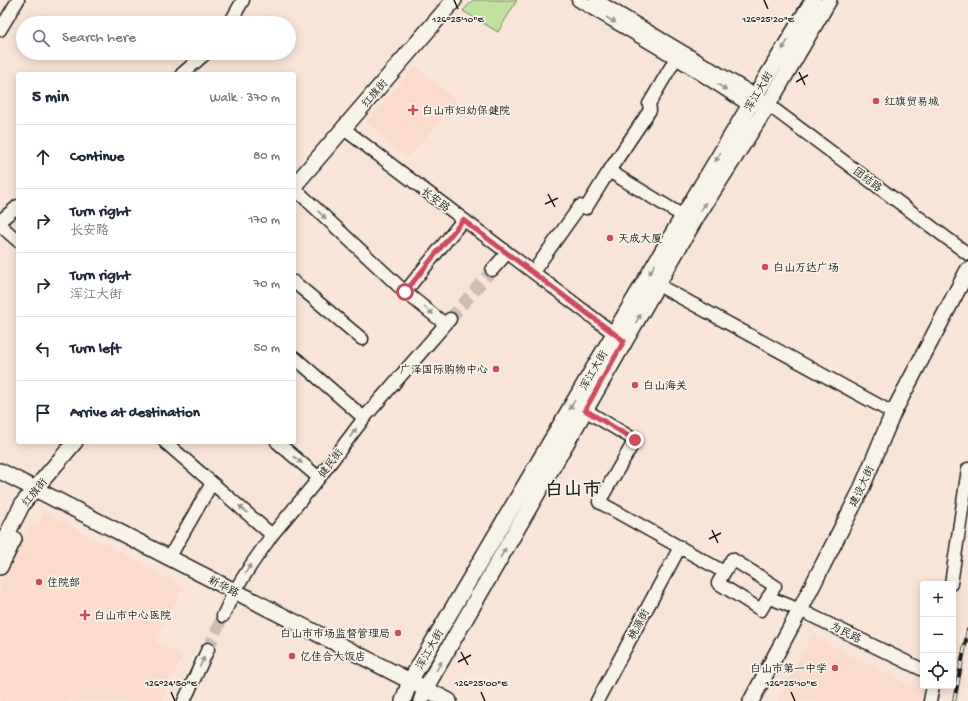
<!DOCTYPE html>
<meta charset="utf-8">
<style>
body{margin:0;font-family:"Gochi Hand","LXGW WenKai TC",sans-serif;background:#f2f2f3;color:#1f2937}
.controls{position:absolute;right:12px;bottom:12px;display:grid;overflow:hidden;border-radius:4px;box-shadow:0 2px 10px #0003}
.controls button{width:36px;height:36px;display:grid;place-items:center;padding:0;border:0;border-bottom:1px solid #e0e1e3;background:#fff;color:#1f2937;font:20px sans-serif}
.stop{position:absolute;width:12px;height:12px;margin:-9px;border:3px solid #d1495b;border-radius:50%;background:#fff}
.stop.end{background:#d1495b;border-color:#fff;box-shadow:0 1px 4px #0008}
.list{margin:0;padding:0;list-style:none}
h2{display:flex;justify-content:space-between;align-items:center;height:52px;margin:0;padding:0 16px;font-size:17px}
h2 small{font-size:13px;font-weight:400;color:#747a83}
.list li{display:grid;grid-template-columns:26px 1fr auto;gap:12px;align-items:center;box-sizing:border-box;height:64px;padding:0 16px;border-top:1px solid #e0e1e3}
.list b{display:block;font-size:15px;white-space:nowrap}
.list p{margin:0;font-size:13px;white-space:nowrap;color:#747a83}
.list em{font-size:13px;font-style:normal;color:#747a83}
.icon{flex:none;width:22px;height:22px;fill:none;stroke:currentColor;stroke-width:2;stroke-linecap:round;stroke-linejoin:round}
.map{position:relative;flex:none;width:968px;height:701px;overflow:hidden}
.search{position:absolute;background:#fff;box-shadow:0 2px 10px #0003;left:16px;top:16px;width:280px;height:44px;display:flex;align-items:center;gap:10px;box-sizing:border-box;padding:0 14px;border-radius:22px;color:#747a83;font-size:15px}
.panel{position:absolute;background:#fff;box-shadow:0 2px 10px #0003;left:16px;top:72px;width:280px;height:372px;border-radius:4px}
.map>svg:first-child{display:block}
</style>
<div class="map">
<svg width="968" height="701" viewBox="0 0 968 701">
<rect width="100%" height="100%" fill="#f9e5d8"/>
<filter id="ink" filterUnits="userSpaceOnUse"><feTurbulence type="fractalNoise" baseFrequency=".025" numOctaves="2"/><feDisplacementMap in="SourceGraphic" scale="8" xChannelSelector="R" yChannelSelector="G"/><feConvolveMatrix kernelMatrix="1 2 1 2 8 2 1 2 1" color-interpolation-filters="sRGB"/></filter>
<g filter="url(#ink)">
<path fill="#fadbcc" d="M 416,66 L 457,102 L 407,159 L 366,122 Z
M 44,512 L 136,560 L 183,588 L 155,641 L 183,655 L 161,701 L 0,701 L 0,585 L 31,524 L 36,526 Z
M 812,635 L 922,692 L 919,701 L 777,701 Z"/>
<path fill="#bfe39d" stroke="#6e805c" d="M 473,0 L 517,0 L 498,32 L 463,11 Z"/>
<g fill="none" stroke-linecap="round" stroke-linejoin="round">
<path stroke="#cdbdb2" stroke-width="12" stroke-dasharray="12 6" stroke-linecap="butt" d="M 450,319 L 492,270
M 208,649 L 223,616
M 413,701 L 418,683 L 481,574"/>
<defs>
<path id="minor" d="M 578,0 L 676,58 L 749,105 L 758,105
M 596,0 L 755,95 L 968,254
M 230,23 L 243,0
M 0,30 L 18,0
M 676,58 L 649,104 L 650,110 L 609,171 L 683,216
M 182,74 L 206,53
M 344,129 L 620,338
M 294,188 L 405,292 L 445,324
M 0,221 L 18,206
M 0,225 L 18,241
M 492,270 L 507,253
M 533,272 L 580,206 L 586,208 L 609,171
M 294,282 L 362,339
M 658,285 L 893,413
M 405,292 L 463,220
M 294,357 L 364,418
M 585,410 L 635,440 L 599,502 L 724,572
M 165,442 L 272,535
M 277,442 L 319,478
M 169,558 L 212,483
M 732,559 L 775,586 L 761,610 L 718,583 Z
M 951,584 L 968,469
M 768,597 L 800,610 L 923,670
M 223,616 L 234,592 L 251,565 L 272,535 L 319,478 L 364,418 L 450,319
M 184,701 L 208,649
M 597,701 L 680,547
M 930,701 L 933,686"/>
<path id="major" d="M 294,186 L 454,0
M 0,471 L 449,701
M 0,548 L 23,503 L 75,442
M 0,567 L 14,539
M 403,701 L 410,681 L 683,216 L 813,0
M 421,701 L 425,689 L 694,221 L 768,105 L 829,0
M 751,701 L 800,610 L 860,492 L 893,413 L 968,270"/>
</defs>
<use href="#minor" stroke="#1c1c1c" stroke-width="15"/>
<use href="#major" stroke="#1c1c1c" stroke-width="18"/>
<use href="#minor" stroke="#f7f3e8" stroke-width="12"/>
<use href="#major" stroke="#f7f3e8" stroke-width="15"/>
<defs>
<path id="rail" d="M 954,701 L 968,630"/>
</defs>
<use href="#rail" stroke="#1c1c1c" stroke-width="4"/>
<use href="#rail" stroke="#f7f3e8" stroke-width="2.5" stroke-dasharray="8" stroke-linecap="butt"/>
</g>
<defs><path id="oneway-solid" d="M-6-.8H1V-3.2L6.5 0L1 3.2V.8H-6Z"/></defs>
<g fill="#94928c">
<use href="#oneway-solid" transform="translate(611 20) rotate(30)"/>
<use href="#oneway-solid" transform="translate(785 45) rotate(121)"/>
<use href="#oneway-solid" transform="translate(722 87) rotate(33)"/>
<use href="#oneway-solid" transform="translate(718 157) rotate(121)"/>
<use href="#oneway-solid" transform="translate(703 207) rotate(-58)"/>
<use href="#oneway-solid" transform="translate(322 215) rotate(43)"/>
<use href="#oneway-solid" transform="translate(652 269) rotate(120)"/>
<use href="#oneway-solid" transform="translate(429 311) rotate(39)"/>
<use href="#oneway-solid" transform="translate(638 319) rotate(-59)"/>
<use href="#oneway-solid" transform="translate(572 405) rotate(120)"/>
<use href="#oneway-solid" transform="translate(353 433) rotate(-53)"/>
<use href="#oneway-solid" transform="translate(298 460) rotate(41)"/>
<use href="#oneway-solid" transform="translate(243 509) rotate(-139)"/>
<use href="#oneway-solid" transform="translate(503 553) rotate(-60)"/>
<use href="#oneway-solid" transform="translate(248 569) rotate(-58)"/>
<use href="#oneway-solid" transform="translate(202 662) rotate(-65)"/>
<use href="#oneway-solid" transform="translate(439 666) rotate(-60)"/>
</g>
</g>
<g fill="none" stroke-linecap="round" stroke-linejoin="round" filter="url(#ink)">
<path stroke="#d1495b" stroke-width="5" d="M 405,292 L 463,220 L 624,341 L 585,410 L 635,440"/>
</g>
<path fill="none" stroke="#1c1c1c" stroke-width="1.5" d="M 454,0 L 458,9M 764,0 L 768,9M 799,72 L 805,85M 796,82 L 808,75M 548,194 L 555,207M 545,204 L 558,198M 712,530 L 718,543M 709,539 L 721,533M 461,652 L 468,665M 458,662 L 471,655M 171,692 L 175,701M 481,692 L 485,701M 791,692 L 795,701"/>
<g fill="#d1495b" stroke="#f7f3e8" stroke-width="1.5">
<circle cx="876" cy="101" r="4"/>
<path d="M411 104h4v4h4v4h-4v4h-4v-4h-4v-4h4z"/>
<circle cx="610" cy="238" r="4"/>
<circle cx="765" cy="267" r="4"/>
<circle cx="496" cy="369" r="4"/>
<circle cx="635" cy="385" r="4"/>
<circle cx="39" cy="582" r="4"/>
<path d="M83 609h4v4h4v4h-4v4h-4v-4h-4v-4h4z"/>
<circle cx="398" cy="633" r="4"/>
<circle cx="292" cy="656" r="4"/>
<circle cx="835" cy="668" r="4"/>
</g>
<g text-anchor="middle" stroke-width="3.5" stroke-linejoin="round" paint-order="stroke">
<g font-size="11" fill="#1c1c1c" stroke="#f7f3e8">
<text transform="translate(758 91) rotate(-59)" y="4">浑江大街</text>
<text transform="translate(374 93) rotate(-49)" y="4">红旗街</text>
<text transform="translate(868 179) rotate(37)" y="4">团结路</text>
<text transform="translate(436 199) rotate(37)" y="4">长安路</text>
<text transform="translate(593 370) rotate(-60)" y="4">浑江大街</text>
<text transform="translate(330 463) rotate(-53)" y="4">健民街</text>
<text transform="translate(861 486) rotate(-65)" y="4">建设大街</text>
<text transform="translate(34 492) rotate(-51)" y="4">红旗街</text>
<text transform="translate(224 586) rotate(27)" y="4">新华路</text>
<text transform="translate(638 624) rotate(-62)" y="4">桃源街</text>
<text transform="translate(846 632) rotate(26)" y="4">为民路</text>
<text transform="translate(429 649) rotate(-60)" y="4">浑江大街</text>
</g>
<g font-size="11" fill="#1c1c1c" stroke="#f7f3e8" text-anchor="start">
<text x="884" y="105">红旗贸易城</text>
<text x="422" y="114">白山市妇幼保健院</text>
<text x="618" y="242">天成大厦</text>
<text x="773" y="271">白山万达广场</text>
<text x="488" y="373" text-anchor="end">广泽国际购物中心</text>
<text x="643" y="389">白山海关</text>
<text x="47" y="586">住院部</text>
<text x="94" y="619">白山市中心医院</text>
<text x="390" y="637" text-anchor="end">白山市市场监督管理局</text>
<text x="300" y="660">亿佳合大饭店</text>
<text x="827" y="672" text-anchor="end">白山市第一中学</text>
</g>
<g font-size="19" font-weight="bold" fill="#1c1c1c" stroke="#f7f3e8">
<text x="573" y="495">白山市</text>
</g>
</g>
<g font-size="10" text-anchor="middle" fill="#1c1c1c" stroke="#f7f3e8" stroke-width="3.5" stroke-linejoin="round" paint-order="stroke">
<text x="458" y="22">126°25'10"E</text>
<text x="768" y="22">126°25'20"E</text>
<text x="171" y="686">126°24'50"E</text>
<text x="481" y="686">126°25'00"E</text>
<text x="791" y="686">126°25'10"E</text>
</g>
</svg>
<div class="controls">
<button>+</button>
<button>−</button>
<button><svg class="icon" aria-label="locate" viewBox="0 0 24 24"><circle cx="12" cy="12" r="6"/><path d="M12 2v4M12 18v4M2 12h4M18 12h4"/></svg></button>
</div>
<div class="stop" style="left:405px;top:292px"></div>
<div class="stop end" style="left:635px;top:440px"></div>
<div class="search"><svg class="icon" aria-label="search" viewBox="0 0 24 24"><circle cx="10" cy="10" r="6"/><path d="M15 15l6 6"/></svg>Search here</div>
<section class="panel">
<h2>5 min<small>Walk · 370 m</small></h2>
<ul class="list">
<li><svg class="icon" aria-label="ahead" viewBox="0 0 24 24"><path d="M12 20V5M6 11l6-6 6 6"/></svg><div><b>Continue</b></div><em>80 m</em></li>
<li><svg class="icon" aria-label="right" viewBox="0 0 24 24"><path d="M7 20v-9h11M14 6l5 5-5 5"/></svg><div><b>Turn right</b><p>长安路</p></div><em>170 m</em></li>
<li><svg class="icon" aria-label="right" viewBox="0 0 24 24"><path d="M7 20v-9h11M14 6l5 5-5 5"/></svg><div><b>Turn right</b><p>浑江大街</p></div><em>70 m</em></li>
<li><svg class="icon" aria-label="left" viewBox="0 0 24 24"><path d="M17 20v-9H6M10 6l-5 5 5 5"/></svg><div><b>Turn left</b></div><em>50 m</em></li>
<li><svg class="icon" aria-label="arrive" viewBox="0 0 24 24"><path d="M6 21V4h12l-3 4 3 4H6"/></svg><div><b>Arrive at destination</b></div></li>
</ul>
</section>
</div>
